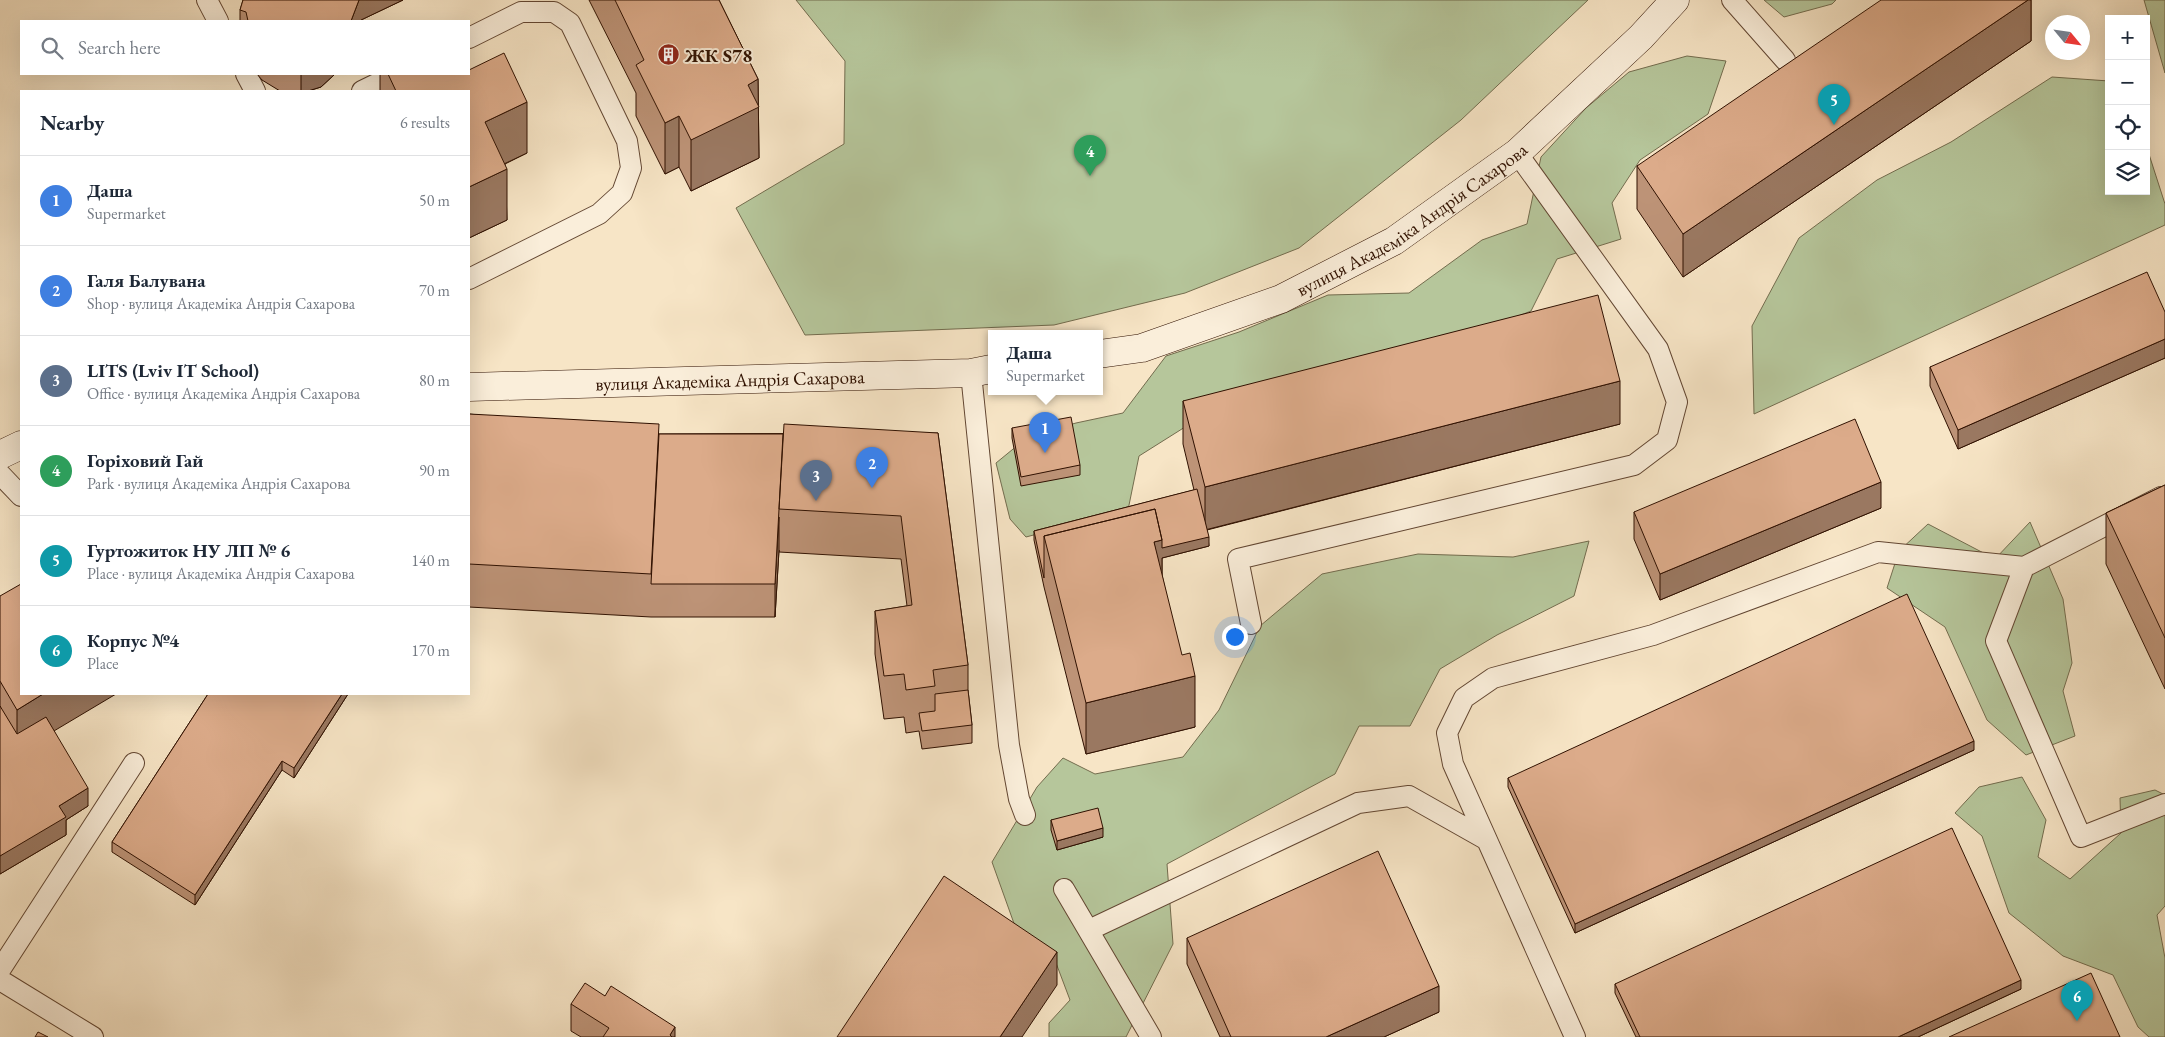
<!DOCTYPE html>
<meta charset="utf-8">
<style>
body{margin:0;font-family:"EB Garamond",serif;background:#f2f2f3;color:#1f2937}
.controls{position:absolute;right:15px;top:15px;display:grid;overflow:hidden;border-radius:0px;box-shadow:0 5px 20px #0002}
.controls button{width:45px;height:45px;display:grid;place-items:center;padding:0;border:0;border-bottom:1px solid #e0e1e3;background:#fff;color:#1f2937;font:25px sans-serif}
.compass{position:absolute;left:2045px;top:15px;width:45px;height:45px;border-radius:50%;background:#fff;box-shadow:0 5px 20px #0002;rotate:119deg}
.you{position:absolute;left:1234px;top:636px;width:18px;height:18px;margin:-12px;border:4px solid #fff;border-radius:50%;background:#1a73e8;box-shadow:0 0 0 8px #1a73e833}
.badge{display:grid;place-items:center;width:32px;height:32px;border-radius:50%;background:#8f2418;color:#fff;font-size:16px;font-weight:700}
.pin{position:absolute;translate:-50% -41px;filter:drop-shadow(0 1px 2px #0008)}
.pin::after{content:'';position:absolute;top:26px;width:18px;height:15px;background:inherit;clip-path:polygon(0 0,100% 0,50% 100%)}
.popup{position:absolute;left:988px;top:330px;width:115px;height:65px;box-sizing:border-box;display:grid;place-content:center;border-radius:0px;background:#fff;filter:drop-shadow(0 1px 4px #0005);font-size:16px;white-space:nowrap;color:#747a83}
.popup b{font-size:19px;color:#1f2937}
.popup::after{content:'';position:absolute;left:50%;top:100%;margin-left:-10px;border:10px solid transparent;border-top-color:#fff}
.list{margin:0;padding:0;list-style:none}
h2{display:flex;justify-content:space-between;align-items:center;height:65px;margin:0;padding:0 20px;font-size:21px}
h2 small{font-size:16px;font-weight:400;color:#747a83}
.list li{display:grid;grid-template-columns:32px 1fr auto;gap:15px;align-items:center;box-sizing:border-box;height:90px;padding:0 20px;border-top:1px solid #e0e1e3}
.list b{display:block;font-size:19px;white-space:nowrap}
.list p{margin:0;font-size:16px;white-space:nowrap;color:#747a83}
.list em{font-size:16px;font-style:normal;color:#747a83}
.icon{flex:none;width:28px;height:28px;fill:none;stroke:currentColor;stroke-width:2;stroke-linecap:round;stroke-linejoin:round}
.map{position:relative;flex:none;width:2165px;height:1037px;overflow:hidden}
.search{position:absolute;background:#fff;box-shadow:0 5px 20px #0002;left:20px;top:20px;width:450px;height:55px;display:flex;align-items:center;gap:12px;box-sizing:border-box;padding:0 18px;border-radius:0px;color:#747a83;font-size:19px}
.panel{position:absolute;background:#fff;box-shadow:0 5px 20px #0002;left:20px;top:90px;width:450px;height:605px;border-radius:0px}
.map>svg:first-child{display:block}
</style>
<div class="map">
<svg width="2165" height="1037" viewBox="0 0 2165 1037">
<rect width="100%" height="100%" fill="#f7e5c6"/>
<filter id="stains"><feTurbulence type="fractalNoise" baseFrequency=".004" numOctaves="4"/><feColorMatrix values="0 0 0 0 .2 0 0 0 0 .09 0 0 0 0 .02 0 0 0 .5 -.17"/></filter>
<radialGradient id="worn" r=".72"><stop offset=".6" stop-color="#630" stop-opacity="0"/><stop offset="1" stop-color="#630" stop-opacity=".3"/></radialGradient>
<path fill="#b6c69b" stroke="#736c4e" d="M 796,0 L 1588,0 L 1461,120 L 1299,248 L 1185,293 L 1054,325 L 805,335 L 736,208 L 844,144 L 845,61 Z
M 1764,0 L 1836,0 L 1832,4 L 1784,17 Z
M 2144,0 L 2165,0 L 2165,73 Z
M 1687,56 L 1726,61 L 1708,114 L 1640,160 L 1612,203 L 1621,239 L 1557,259 L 1531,311 L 1471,335 L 1220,405 L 1139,456 L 1128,510 L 1026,537 L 1010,519 L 996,463 L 1029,436 L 1076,423 L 1123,413 L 1166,356 L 1239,332 L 1328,295 L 1409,293 L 1482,240 L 1527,224 L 1541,157 L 1586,108 L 1629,72 Z
M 2052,77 L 2109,81 L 2109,191 L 2146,191 L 2146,145 L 2165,204 L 2165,225 L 1754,414 L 1752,326 L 1799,238 L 1877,180 L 1951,142 Z
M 2030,522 L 2063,599 L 2072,663 L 2063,691 L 2075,736 L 2026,755 L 1987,720 L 1945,627 L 1887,588 L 1899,551 L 1928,524 L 1995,559 Z
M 1589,541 L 1574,596 L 1497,635 L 1440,669 L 1410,726 L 1359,726 L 1335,774 L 1167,864 L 1173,944 L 1126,1037 L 1049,1037 L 1049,1023 L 1070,1000 L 1053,955 L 1016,929 L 992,862 L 1037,787 L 1063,758 L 1095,774 L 1183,757 L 1219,710 L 1260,626 L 1322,574 L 1418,554 L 1513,557 Z
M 2022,777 L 2046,820 L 2038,857 L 2070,879 L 2121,833 L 2120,798 L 2155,790 L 2165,795 L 2165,906 L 2157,915 L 2165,958 L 2165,1037 L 2149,1037 L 2138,1027 L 2113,975 L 2063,956 L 2009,913 L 1982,836 L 1955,813 L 1979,787 Z"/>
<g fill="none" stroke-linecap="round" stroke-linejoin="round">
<defs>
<path id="lane" d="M 207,0 L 218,21
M 1732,0 L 1785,60
M 469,38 L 521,12 L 554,12 L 570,23 L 627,141 L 631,168 L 622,193 L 599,214 L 469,279
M 246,74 L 255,91
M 362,91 L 397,74
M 971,373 L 1009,745 L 1019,799 L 1025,815
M 0,474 L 21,496
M 2165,498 L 2161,497 L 2024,567 L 1996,641 L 2081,837 L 2165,804
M 1251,624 L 1238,559 L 1634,465 L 1667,440 L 1677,402 L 1658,349 L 1517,153
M 1064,889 L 1151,1037
M 1089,930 L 1358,803 L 1409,796 L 1487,840
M 0,970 L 134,763
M 0,980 L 93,1037
M 1575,1037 L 1453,764 L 1447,733 L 1464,698 L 1493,678 L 1653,635 L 1878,552 L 2024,567"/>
<g id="secondary">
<path id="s1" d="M 1099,354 L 1142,348 L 1281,299 L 1394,241 L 1517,153 L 1641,37 L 1675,0"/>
<path id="s2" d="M 469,387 L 971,373 L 991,369"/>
<path d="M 0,455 L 21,445"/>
</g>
</defs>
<use href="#lane" stroke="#624632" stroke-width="22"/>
<use href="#secondary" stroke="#301101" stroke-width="29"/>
<use href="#lane" stroke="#faeeda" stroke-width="20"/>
<use href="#secondary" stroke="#faeeda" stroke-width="28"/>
</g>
<path fill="#bd9377" stroke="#301101" d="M 243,0 L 403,0 L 361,20 L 361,21 L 240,21 L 240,10 Z
M 589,0 L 719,0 L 758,79 L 759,158 L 691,191 L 679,167 L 665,174 L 636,116 L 636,93 Z
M 2031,0 L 2031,41 L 1683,277 L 1637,209 L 1637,166 Z
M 257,74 L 335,74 L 321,87 L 308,91 L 280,91 L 262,80 Z
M 380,74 L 469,74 L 527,153 L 505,164 L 507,220 L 469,238 L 469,91 L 380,91 Z
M 2165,312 L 2165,358 L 1958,449 L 1930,386 L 1930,367 Z
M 1183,401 L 1620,424 L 1207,530 L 1209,546 L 1162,558 L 1162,575 L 1195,727 L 1086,754 L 1044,587 L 1034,540 L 1034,531 L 1194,490 L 1183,444 Z
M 469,414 L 659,434 L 938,433 L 968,665 L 968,690 L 972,725 L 972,743 L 922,749 L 919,731 L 906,733 L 904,717 L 884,719 L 875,654 L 875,611 L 907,606 L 901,559 L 779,552 L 779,550 L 775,617 L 651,617 L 469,607 Z
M 1012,428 L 1080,465 L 1080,475 L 1021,486 L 1012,438 Z
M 2165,485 L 2165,689 L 2106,564 L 2106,513 Z
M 1881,508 L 1660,600 L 1634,539 L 1634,512 Z
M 0,596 L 54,731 L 88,806 L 66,820 L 66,835 L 0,874 Z
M 208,694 L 348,694 L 294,778 L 282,770 L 195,905 L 112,852 L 112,842 Z
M 1974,750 L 1575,933 L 1508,787 L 1508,778 Z
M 1051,820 L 1103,837 L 1057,850 L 1051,830 Z
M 1187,938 L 1439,1012 L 1384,1037 L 1220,1037 L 1187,964 Z
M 1615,984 L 2021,989 L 1918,1037 L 1636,1037 L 1615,993 Z
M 605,996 L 675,1037 L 581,1037 L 571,1031 L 571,1004 Z"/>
<path fill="#9a7861" stroke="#301101" d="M 359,0 L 403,0 L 361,20 L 361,21 L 351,21 Z
M 2028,0 L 2031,0 L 2031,41 L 1683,277 L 1683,234 Z
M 301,74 L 335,74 L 321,87 L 308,91 L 301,91 Z
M 758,79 L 759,158 L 691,191 L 691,140 L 748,85 Z
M 527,102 L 527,153 L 485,173 L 485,122 Z
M 679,116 L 679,167 L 665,174 L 665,123 Z
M 507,169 L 507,220 L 469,238 L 469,187 Z
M 2165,339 L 2165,358 L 1958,449 L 1958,430 Z
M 1620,381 L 1620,424 L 1205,530 L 1205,487 Z
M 1881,482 L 1881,508 L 1660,600 L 1660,574 Z
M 779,517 L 779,550 L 775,617 L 775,584 Z
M 1209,537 L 1209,546 L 1162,558 L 1162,591 L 1154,542 L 1162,540 Z
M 1195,676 L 1195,727 L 1086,754 L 1086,703 Z
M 43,694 L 116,694 L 17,753 L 17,710 Z
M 342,694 L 348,694 L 294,778 L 294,768 Z
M 1974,741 L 1974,750 L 1575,933 L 1575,924 Z
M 282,761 L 282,770 L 195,905 L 195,895 Z
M 88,788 L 88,806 L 66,820 L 66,835 L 0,874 L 0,856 L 59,806 Z
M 1103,828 L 1103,837 L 1057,850 L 1057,841 Z
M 1057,952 L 1057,985 L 1022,1037 L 1000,1037 Z
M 2021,980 L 2021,989 L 1918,1037 L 1898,1037 Z
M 1439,986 L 1439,1012 L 1384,1037 L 1326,1037 Z
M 675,1027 L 675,1037 L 670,1037 L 670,1035 Z"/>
<path fill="#dcab8a" stroke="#301101" d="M 243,0 L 359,0 L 351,21 L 248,21 L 246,12 L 240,10 Z
M 615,0 L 719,0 L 758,79 L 748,85 L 759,107 L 691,140 L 679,116 L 665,123 L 636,65 L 644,60 Z
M 1881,0 L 2028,0 L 1683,234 L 1637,166 Z
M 504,53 L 527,102 L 485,122 L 507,169 L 469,187 L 469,91 L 396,91 L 388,74 L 469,74 L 469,70 Z
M 2147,272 L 2165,312 L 2165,339 L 1958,430 L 1930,367 Z
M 1598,295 L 1620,381 L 1205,487 L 1183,401 Z
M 469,414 L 659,424 L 651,574 L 469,564 Z
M 1071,417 L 1080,465 L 1021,477 L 1012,428 Z
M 1855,419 L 1881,482 L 1660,574 L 1634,512 Z
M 784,424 L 938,433 L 968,665 L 933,670 L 935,686 L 906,690 L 904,674 L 884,676 L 875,611 L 912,605 L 901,516 L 779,509 Z
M 659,434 L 783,434 L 775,584 L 651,584 Z
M 2165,485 L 2165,638 L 2106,513 Z
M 1197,489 L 1209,537 L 1162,548 L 1162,540 L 1155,509 L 1044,536 L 1044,578 L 1034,531 Z
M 1155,509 L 1162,540 L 1154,542 L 1182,655 L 1190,653 L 1195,676 L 1086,703 L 1044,536 Z
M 21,584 L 21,694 L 43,694 L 17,710 L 0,681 L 0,596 Z
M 1907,594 L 1974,741 L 1575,924 L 1508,778 Z
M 968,690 L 972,725 L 922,731 L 919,713 L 935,711 L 935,694 Z
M 208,694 L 342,694 L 294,768 L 282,761 L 195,895 L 112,842 Z
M 0,706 L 17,734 L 46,717 L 88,788 L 59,806 L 66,817 L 0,856 Z
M 1098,808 L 1103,828 L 1057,841 L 1051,820 Z
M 1952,828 L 2021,980 L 1898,1037 L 1640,1037 L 1615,984 Z
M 1378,851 L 1439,986 L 1326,1037 L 1231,1037 L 1187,938 Z
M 944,876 L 1057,952 L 1000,1037 L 837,1037 Z
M 2091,973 L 2120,1037 L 1949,1037 Z
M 585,983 L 605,996 L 611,986 L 675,1027 L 670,1035 L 672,1037 L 603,1037 L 609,1028 L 571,1004 Z
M 38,1032 L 48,1037 L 35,1037 Z"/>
<defs>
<symbol id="building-disc" viewBox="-11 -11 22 22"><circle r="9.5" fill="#8f2418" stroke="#faeeda"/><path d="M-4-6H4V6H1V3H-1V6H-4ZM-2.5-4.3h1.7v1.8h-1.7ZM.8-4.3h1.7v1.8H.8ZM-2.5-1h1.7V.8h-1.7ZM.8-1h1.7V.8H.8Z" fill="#fff"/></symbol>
</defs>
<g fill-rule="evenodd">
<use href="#building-disc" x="656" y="42" width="25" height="25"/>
</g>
<g text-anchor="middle" stroke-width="4" stroke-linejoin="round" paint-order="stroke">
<g font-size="19" font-weight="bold" fill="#301101" stroke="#faeeda" text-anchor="start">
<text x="685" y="62">ЖК S78</text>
</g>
<g font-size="19" fill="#301101" stroke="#faeeda">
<text dy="7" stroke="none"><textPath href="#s1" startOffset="344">вулиця Академіка Андрія Сахарова</textPath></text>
<text dy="7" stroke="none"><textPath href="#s2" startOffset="261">вулиця Академіка Андрія Сахарова</textPath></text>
</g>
</g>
<rect width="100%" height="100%" filter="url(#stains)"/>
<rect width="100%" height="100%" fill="url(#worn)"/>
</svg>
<div class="controls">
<button>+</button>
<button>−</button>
<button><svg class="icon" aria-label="locate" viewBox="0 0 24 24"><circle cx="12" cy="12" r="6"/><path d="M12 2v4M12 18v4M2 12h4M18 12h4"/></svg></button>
<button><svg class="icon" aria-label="layers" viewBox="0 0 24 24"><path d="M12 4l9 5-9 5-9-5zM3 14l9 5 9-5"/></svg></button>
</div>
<svg class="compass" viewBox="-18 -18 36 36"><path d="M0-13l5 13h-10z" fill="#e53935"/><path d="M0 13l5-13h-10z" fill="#747a83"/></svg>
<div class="you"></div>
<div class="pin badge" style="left:1045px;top:453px;background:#3f7fe0">1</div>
<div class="popup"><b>Даша</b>Supermarket</div>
<div class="pin badge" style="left:872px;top:488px;background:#3f7fe0">2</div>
<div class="pin badge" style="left:816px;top:501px;background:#5c6f8a">3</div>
<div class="pin badge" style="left:1090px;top:176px;background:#2e9e5b">4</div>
<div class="pin badge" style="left:1834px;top:125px;background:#0f9aa8">5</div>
<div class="pin badge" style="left:2077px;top:1021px;background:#0f9aa8">6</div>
<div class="search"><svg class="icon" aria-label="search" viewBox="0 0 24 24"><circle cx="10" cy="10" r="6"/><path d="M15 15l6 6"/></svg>Search here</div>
<section class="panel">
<h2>Nearby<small>6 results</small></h2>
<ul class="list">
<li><span class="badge" style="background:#3f7fe0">1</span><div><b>Даша</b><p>Supermarket</p></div><em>50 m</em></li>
<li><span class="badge" style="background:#3f7fe0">2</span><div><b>Галя Балувана</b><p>Shop · вулиця Академіка Андрія Сахарова</p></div><em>70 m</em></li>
<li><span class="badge" style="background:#5c6f8a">3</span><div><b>LITS (Lviv IT School)</b><p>Office · вулиця Академіка Андрія Сахарова</p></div><em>80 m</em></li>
<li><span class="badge" style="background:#2e9e5b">4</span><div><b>Горіховий Гай</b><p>Park · вулиця Академіка Андрія Сахарова</p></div><em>90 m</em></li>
<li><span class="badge" style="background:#0f9aa8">5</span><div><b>Гуртожиток НУ ЛП № 6</b><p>Place · вулиця Академіка Андрія Сахарова</p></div><em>140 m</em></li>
<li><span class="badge" style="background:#0f9aa8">6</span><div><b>Корпус №4</b><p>Place</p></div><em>170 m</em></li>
</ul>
</section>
</div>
